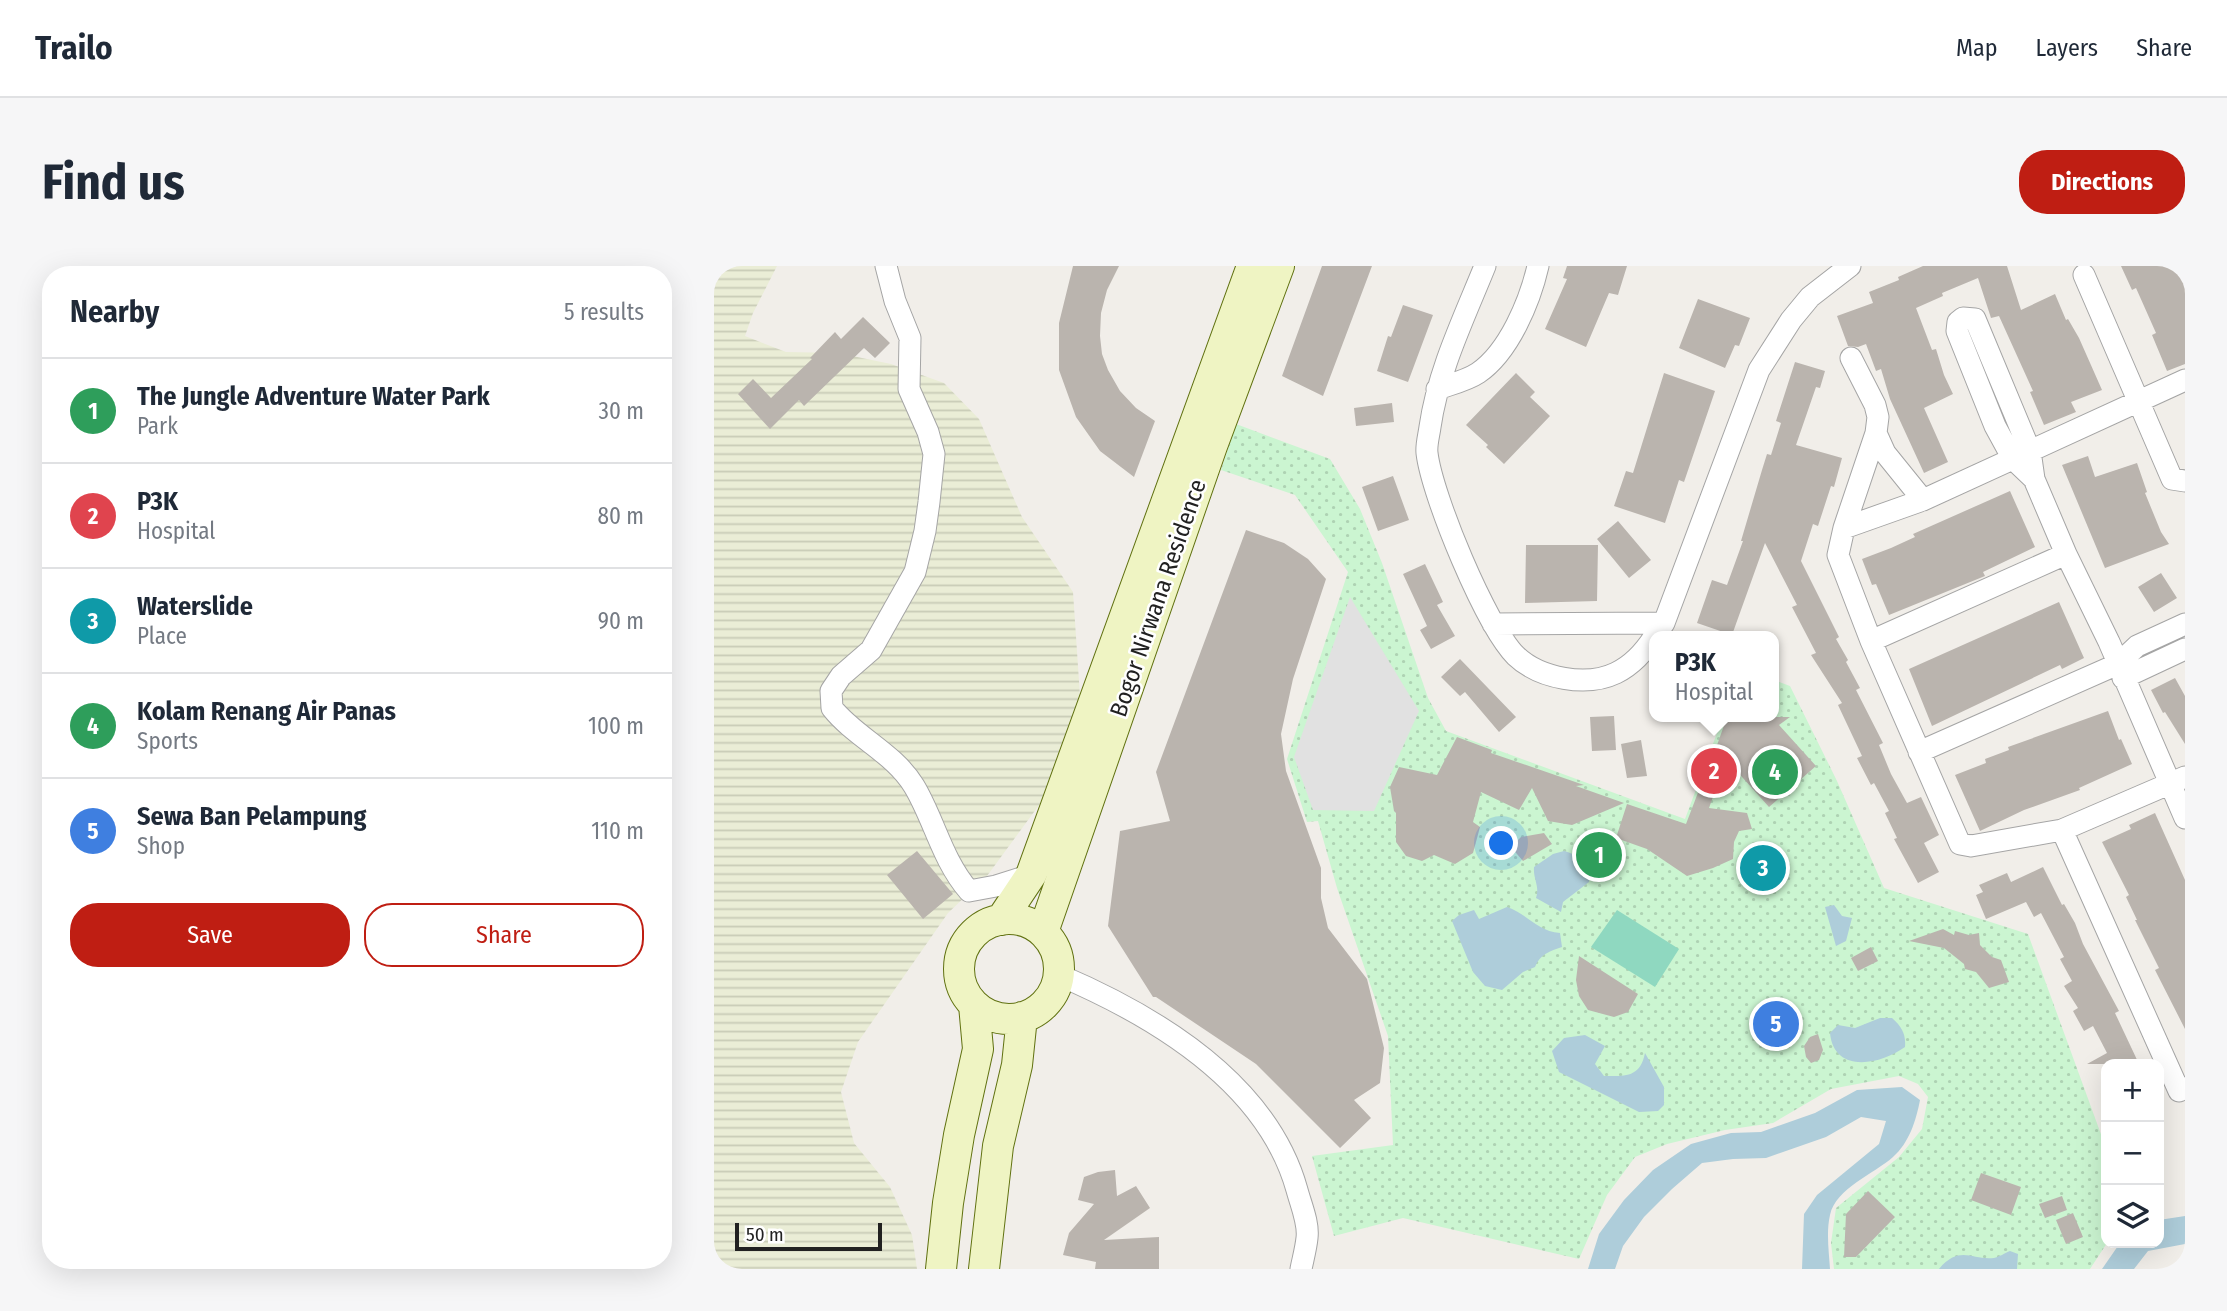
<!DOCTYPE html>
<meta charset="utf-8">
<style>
body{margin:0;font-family:"Fira Sans Condensed",sans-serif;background:#f6f6f7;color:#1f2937}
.controls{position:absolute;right:21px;bottom:21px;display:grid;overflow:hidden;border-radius:14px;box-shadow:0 7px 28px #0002}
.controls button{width:63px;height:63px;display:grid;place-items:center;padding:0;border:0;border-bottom:2px solid #e0e1e3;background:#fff;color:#1f2937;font:35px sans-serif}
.scale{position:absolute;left:21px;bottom:18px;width:147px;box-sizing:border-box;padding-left:7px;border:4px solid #212121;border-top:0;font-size:19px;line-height:24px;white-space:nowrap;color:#212121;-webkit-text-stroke:5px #fff;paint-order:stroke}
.you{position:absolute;left:788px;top:578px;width:24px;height:24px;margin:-18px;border:5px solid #fff;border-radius:50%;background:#1a73e8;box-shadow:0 0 0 10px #1a73e833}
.badge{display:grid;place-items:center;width:46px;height:46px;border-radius:50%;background:#bf1e13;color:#fff;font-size:23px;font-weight:700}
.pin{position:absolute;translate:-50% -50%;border:4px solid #fff;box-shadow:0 2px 7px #0006}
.popup{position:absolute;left:935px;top:365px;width:130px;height:91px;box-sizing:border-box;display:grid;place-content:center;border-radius:14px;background:#fff;filter:drop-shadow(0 2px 5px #0005);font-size:23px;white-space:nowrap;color:#747a83}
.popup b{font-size:26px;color:#1f2937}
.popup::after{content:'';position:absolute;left:50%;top:100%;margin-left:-14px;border:14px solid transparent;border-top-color:#fff}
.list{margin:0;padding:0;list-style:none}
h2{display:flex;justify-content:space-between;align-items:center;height:91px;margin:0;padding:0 28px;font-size:30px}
h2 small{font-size:23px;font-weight:400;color:#747a83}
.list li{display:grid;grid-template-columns:46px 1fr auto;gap:21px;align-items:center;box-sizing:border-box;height:105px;padding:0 28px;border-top:2px solid #e0e1e3}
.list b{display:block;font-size:26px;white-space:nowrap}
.list p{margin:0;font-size:23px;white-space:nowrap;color:#747a83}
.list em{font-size:23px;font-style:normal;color:#747a83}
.actions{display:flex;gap:14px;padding:21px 28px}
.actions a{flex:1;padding:16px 0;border:2px solid #bf1e13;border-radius:28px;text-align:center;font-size:24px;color:#bf1e13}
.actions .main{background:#bf1e13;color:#fff}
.icon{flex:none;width:38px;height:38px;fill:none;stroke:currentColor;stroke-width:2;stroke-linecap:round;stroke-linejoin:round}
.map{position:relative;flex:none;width:1471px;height:1003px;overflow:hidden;border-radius:28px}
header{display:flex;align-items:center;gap:42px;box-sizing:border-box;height:98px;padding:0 35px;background:#fff;border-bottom:2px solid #e0e1e3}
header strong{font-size:33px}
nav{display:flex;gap:38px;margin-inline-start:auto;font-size:24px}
.intro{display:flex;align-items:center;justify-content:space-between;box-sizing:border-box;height:168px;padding:0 42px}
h1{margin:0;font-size:49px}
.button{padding:18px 32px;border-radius:28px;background:#bf1e13;color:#fff;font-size:24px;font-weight:700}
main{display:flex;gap:42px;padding:0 42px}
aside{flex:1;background:#fff;border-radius:28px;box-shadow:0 7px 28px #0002}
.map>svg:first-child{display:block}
</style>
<header>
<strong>Trailo</strong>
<nav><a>Map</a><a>Layers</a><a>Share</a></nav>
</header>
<div class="intro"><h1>Find us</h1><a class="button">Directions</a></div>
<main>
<aside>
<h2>Nearby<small>5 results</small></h2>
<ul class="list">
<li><span class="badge" style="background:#2e9e5b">1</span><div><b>The Jungle Adventure Water Park</b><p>Park</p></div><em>30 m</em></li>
<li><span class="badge" style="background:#e0444e">2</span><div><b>P3K</b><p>Hospital</p></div><em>80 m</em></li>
<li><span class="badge" style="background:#0f9aa8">3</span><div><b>Waterslide</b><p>Place</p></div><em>90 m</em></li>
<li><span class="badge" style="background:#2e9e5b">4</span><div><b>Kolam Renang Air Panas</b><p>Sports</p></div><em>100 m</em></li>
<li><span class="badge" style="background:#3f7fe0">5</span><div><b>Sewa Ban Pelampung</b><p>Shop</p></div><em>110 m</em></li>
</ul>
<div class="actions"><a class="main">Save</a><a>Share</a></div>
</aside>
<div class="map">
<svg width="1471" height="1003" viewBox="0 0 1471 1003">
<defs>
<pattern id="farmland-rules" width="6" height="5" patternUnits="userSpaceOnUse" patternTransform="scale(1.75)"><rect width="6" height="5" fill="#eaedd6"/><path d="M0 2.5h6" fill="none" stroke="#c8cbb7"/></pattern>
<pattern id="park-dots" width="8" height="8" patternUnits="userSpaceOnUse" patternTransform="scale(1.75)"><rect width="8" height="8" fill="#cbf5d1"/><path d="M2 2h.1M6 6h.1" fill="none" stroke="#aed2b3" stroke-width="1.8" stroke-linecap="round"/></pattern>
</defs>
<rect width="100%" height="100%" fill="#f1eee9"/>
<path fill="url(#farmland-rules)" d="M 0,0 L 63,0 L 39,47 L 31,70 L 72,86 L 124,87 L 177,98 L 230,117 L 265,153 L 308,251 L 359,326 L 366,430 L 331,531 L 273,610 L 234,647 L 144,776 L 127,826 L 140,877 L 176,921 L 198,969 L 203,1003 L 0,1003 Z"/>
<path fill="url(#park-dots)" d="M 522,158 L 616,193 L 646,243 L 668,297 L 714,432 L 732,465 L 971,553 L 1009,451 L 1060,451 L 1060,414 L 1076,420 L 1123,515 L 1170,622 L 1314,668 L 1392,882 L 1393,977 L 1376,1003 L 1120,1003 L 1117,977 L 1122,942 L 1185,891 L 1208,863 L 1214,831 L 1204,818 L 1185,810 L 1117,823 L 1059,857 L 1011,864 L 953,878 L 921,891 L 893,929 L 865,993 L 689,952 L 620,970 L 598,890 L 679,879 L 674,770 L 623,622 L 604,555 L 593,556 L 573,493 L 634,306 L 581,229 L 507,204 Z"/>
<path fill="#8fd8c0" d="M 903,644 L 965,683 L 941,721 L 877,681 Z"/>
<path fill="#e1e1e1" d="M 636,331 L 705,445 L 660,545 L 599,544 L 580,491 Z"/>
<path fill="#aecdda" d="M 850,585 C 867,590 878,598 875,616 L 849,636 L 847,646 L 822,632 C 826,620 819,613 820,601 L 839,588 Z
M 1120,639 L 1128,650 L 1138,652 L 1132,675 L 1122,680 L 1111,641 Z
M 793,641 C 812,647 823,665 846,667 L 848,681 C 836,685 826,688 821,701 L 809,706 L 788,724 L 771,720 L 759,706 L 738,655 L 745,649 L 760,644 L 765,653 Z
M 1166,752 L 1178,752 C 1188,761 1192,768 1191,781 C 1166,799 1120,808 1116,767 L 1124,759 L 1141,762 Z
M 871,769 L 891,780 L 881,798 L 890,810 C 911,810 926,812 931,787 L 950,821 L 950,839 L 944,845 L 925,846 L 845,806 L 838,785 L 850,772 Z
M 1188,821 L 1206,834 C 1202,855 1195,877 1179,891 C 1160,908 1122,922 1116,949 C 1112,966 1115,986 1116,1003 L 1088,1003 L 1090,948 L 1103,929 L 1165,878 L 1172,855 L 1147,851 L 1112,871 L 1052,892 L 1019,893 L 988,897 L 958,923 L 930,951 L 909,980 L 901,1003 L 874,1003 L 885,968 L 910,934 L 939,904 L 977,878 L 1017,867 L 1047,866 L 1101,847 L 1143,824 Z
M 1471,950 L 1471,978 L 1434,985 L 1420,1003 L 1388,1003 L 1406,977 L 1445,977 L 1445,954 Z
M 1296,985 L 1304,988 L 1303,1003 L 1225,1003 C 1246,978 1259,995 1280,992 C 1285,991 1291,987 1296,985 Z"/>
<path fill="#bab4ae" d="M 359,0 L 405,0 L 393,24 L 387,47 L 386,70 L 388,88 L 394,104 L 406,125 L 422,142 L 441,155 L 420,211 L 386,185 L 362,151 L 345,104 L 345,57 Z
M 608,0 L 658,0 L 609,130 L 568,110 Z
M 853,0 L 913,0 L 904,29 L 895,27 L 872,81 L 831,63 L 853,13 L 849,12 Z
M 1209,0 L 1293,0 L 1307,44 L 1341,28 L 1352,54 L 1354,53 L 1365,72 L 1388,124 L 1357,136 L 1362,146 L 1330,159 L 1316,126 L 1319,125 L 1285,50 L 1277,52 L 1264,12 L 1228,27 L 1229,30 L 1202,42 L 1218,84 L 1222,83 L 1230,109 L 1239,128 L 1210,142 L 1234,196 L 1210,207 L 1176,133 L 1167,103 L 1162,105 L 1152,78 L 1144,81 L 1134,80 L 1123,50 L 1159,37 L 1155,26 L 1185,14 L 1184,11 Z
M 1407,0 L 1471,0 L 1471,98 L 1453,105 L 1438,69 L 1442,67 L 1422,22 L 1418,24 Z
M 984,33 L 1036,52 L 1025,80 L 1021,79 L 1011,102 L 965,82 Z
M 689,39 L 719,49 L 694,116 L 663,105 L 674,70 L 677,71 Z
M 149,51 L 176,77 L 161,92 L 150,82 L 90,140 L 85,134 L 56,163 L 24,128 L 39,113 L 57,132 L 98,93 L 96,92 L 121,66 L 127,73 Z
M 1081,96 L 1111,105 L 1106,122 L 1102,121 L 1082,179 L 1128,192 L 1120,221 L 1117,220 L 1104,260 L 1099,258 L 1087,295 L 1125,371 L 1122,373 L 1134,394 L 1132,396 L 1146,422 L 1142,424 L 1169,477 L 1165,479 L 1177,508 L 1193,537 L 1207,531 L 1225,569 L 1210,577 L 1225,606 L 1204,617 L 1180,573 L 1183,572 L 1171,547 L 1175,545 L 1160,517 L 1157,519 L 1143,492 L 1148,490 L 1124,439 L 1128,437 L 1097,389 L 1102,387 L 1078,341 L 1083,339 L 1051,277 L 1018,369 L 983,357 L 998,314 L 1013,319 L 1029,275 L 1027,275 L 1048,204 L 1053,188 L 1057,189 L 1067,157 L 1062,155 Z
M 802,107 L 821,126 L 816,131 L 836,150 L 790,198 L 772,181 L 774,179 L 752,159 Z
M 950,107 L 1001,125 L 970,216 L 965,214 L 951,257 L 900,240 L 912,205 L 919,207 Z
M 678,137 L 680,156 L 642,160 L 640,142 Z
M 1374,190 L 1381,211 L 1423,197 L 1433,226 L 1431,227 L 1447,266 L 1455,278 L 1391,302 L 1348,199 Z
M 679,210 L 695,254 L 664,265 L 648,221 Z
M 1296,225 L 1321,281 L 1269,306 L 1271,310 L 1175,349 L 1162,318 L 1158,319 L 1148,293 L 1177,282 L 1201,271 L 1199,268 Z
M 904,255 L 937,294 L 915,312 L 883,273 Z
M 532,264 L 570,277 L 594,293 L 612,313 L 579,413 L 567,468 L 572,505 L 607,602 L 607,632 L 614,662 L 653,713 L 670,782 L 666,817 L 640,834 L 657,852 L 626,882 L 542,798 L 442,731 L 439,731 L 394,660 L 406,565 L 456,555 L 442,506 Z
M 812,279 L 884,279 L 883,335 L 811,337 Z
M 711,298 L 729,336 L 723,339 L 741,370 L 717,383 L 706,364 L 713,360 L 689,308 Z
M 1447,307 L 1463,332 L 1440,346 L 1424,321 Z
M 1345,336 L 1370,392 L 1348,403 L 1346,399 L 1218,460 L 1195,403 Z
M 746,393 L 802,451 L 785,466 L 751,426 L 746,430 L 727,411 Z
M 1461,412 L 1471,430 L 1471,478 L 1451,446 L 1449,447 L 1437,424 Z
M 1394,445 L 1405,474 L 1407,473 L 1418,498 L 1365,522 L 1366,524 L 1310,544 L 1266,565 L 1241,509 L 1272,497 L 1271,493 L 1295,484 L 1294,481 Z
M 900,450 L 902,484 L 878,485 L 876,451 Z
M 1013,451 L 1076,451 L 1065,459 L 1102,500 L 1055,541 L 1002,482 Z
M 743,471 L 778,484 L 777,487 L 870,519 L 862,520 L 910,537 L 858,559 L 834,555 L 818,522 L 805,544 L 767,526 L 759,556 L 766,561 L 759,587 L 741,598 L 720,589 L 708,595 L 692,590 L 682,576 L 682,547 L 680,545 L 676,521 L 685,501 L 723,509 Z
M 927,474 L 933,510 L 913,512 L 907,478 Z
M 998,490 L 1012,494 L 995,542 L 1033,547 L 1038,563 L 1025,565 L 1020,576 L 1019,593 L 999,602 L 973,610 L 933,583 L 902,572 L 913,538 L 972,558 Z
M 1441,547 L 1471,614 L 1471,763 L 1441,704 L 1445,702 L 1421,654 L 1423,654 L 1412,631 L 1415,629 L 1388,576 L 1417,563 L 1415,559 Z
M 830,567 L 838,578 L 809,595 L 797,581 L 807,571 Z
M 891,580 L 901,600 L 884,607 L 875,587 Z
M 203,585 L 239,628 L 209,653 L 173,609 Z
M 1329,601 L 1348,639 L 1350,638 L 1361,657 L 1369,678 L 1405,745 L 1401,747 L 1425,798 L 1373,798 L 1393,787 L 1379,760 L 1370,765 L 1359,745 L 1364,742 L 1350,720 L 1358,715 L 1346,693 L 1350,691 L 1327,647 L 1320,651 L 1312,636 L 1272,653 L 1262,629 L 1269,626 L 1265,619 L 1293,607 L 1297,616 Z
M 1229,663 L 1240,669 L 1241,665 L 1255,669 L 1265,667 L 1266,679 L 1278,691 L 1287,694 L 1295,716 L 1275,722 L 1262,706 L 1251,703 L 1250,698 L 1230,682 L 1195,675 Z
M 1157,681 L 1164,695 L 1144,705 L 1137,692 Z
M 865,690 L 924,728 L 914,746 L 900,751 L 874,744 L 865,730 L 862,714 Z
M 1104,768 L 1109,784 L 1105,794 L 1097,797 L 1092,791 L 1090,780 L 1096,771 Z
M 401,904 L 403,930 L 422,920 L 436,942 L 390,974 L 445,971 L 445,1003 L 381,1003 L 382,996 L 349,989 L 355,967 L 380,938 L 364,934 L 370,911 L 384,906 Z
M 1267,907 L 1307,921 L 1297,949 L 1257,934 Z
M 1154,925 L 1181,951 L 1142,991 L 1130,991 L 1132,948 Z
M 1348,930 L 1353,944 L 1331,952 L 1325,938 Z
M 1359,947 L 1369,971 L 1352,978 L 1342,954 Z"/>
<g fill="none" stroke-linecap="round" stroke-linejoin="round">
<defs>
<path id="street" d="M 172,0 L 181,35 L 196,72 L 195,123 L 214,166 L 220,188 L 215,236 L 211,265 L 201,306 L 157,384 L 127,410 L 117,425 L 118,442 C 141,471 180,487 200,520 C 220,553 228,594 255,625 L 282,620 L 317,609 L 321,610
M 771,0 C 750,52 724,105 716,161 C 715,169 712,179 713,187 C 718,230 772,360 802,390 C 826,413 873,421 902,407 C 917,400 931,385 940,371
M 1370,9 L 1458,213 L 1471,215
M 1137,92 L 1161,139 L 1164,151 L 1162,167
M 1471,114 L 1209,234 L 1130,262 L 1124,289 L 1157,375 L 1246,578 L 1257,580 L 1348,564 L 1471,511
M 723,123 C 737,118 752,115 764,107 C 795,86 816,35 824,0
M 1320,213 L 1299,193 L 1281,160 L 1243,65 L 1244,56 L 1249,52 L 1261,53 L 1316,185 L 1320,213 L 1352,288 L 1395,376 L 1471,552
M 1130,262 L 1162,167 L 1171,187 L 1209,234
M 779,358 L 950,357
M 941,370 L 950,357 L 1045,104 L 1077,54 L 1096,31 L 1136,0
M 1157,375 L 1352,288
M 1409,412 L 1471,383
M 1205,486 L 1404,398 L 1423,380 L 1471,358
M 1348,564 L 1465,825 L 1471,822
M 345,709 C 441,750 553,816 583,924 C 587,939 595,957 593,972 C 592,982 589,993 587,1003"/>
<path id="secondary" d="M245 703a50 50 0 1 1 100 0a50 50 0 1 1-100 0Z
M 287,654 L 317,609 L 538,0
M 329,666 L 498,180 L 565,0
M 227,1003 L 234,937 L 245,869 L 264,783 L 260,739
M 270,1003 L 284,880 L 303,799 L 308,751"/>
</defs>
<use href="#street" stroke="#a5a5a5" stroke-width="23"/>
<use href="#secondary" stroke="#607110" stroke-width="32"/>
<use href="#street" stroke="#fff" stroke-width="21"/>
<use href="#secondary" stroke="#eff4c3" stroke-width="30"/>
</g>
<g text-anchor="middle" stroke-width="5" stroke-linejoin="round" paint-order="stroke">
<g font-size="24" fill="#212121" stroke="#fff">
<text transform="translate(444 332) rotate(-71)" y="8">Bogor Nirwana Residence</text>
</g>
</g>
</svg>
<div class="controls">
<button>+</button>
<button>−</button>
<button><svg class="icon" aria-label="layers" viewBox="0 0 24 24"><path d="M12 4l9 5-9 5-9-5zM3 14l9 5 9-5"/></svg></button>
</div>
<div class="scale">50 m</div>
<div class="you"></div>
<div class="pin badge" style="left:885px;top:589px;background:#2e9e5b">1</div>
<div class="pin badge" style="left:1000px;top:505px;background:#e0444e">2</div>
<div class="popup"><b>P3K</b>Hospital</div>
<div class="pin badge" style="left:1049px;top:602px;background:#0f9aa8">3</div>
<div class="pin badge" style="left:1061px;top:506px;background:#2e9e5b">4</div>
<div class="pin badge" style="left:1062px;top:758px;background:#3f7fe0">5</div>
</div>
</main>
